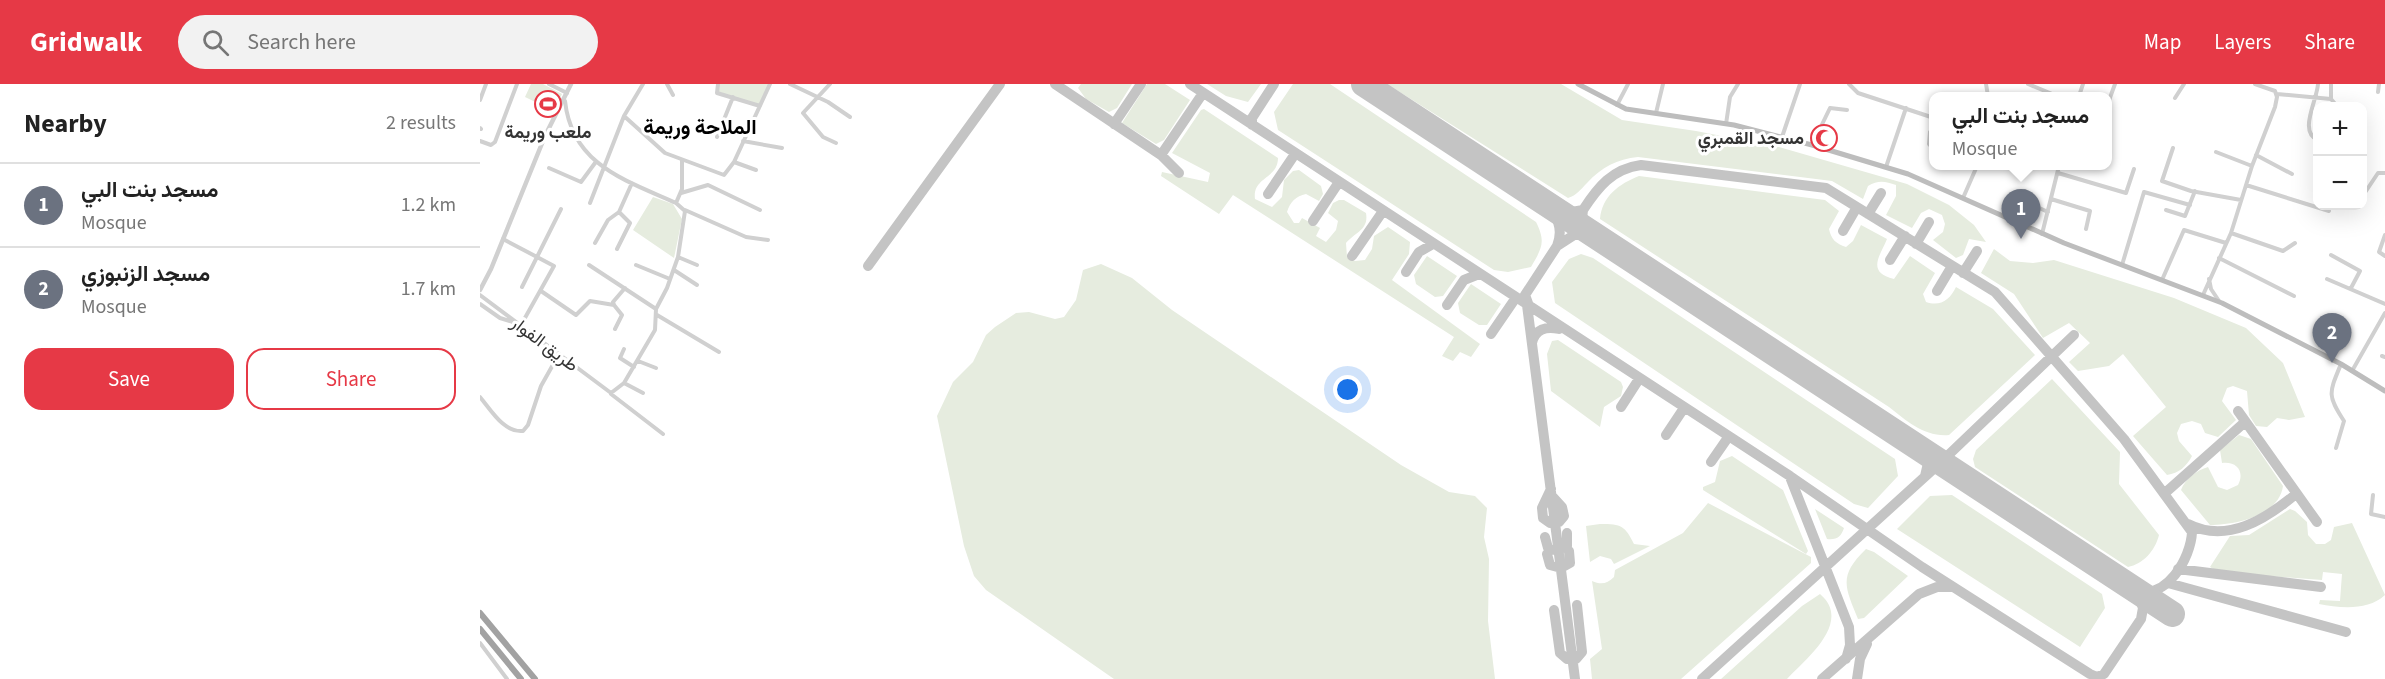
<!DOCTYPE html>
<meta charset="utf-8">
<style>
body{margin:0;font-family:"Source Sans 3",Vazirmatn,sans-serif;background:#f2f2f2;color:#222}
.controls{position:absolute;right:18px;top:18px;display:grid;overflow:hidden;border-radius:12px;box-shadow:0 6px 24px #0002}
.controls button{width:54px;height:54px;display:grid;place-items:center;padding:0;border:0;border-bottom:2px solid #e0e0e0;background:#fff;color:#222;font:30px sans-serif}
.you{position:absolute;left:868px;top:306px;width:21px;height:21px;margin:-15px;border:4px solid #fff;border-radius:50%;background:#1a73e8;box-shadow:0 0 0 9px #1a73e833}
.badge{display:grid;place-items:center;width:39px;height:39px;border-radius:50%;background:#e63946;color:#fff;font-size:20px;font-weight:700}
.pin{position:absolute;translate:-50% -50px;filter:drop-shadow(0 2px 3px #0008)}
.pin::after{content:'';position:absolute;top:32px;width:21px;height:18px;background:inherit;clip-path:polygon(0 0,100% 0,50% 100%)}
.popup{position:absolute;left:1449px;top:8px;width:183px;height:78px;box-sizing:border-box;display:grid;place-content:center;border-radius:12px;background:#fff;filter:drop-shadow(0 2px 4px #0005);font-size:20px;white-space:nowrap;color:#767676}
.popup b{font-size:22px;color:#222}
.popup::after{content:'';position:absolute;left:50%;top:100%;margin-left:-12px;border:12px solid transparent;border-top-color:#fff}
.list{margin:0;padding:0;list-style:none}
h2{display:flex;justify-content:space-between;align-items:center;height:78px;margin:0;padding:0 24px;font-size:26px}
h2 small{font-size:20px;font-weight:400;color:#767676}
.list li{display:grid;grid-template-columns:39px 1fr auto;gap:18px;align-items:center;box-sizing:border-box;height:84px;padding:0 24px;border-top:2px solid #e0e0e0}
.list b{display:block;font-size:22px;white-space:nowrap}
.list p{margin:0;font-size:20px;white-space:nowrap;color:#767676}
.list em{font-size:20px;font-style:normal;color:#767676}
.actions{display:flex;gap:12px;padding:18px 24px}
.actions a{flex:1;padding:14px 0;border:2px solid #e63946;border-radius:18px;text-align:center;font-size:21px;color:#e63946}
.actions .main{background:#e63946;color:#fff}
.icon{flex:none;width:33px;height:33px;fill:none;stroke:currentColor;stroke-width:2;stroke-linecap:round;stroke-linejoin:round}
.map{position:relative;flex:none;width:1905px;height:595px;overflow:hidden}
header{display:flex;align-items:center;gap:36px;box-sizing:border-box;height:84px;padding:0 30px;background:#e63946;color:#fff}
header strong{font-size:28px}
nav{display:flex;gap:33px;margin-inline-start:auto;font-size:21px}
.search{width:420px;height:54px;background:#f2f2f2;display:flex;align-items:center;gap:15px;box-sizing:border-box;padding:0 21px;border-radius:33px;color:#767676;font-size:22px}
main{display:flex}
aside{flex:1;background:#fff}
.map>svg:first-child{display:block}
</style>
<header>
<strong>Gridwalk</strong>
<div class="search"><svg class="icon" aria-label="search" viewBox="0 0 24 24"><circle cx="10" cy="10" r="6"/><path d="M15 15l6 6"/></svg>Search here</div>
<nav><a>Map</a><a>Layers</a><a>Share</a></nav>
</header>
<main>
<aside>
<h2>Nearby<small>2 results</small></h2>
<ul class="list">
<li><span class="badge" style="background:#6b7280">1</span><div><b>مسجد بنت البي</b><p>Mosque</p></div><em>1.2 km</em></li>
<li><span class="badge" style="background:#6b7280">2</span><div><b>مسجد الزنبوزي</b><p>Mosque</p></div><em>1.7 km</em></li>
</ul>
<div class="actions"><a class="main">Save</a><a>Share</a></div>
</aside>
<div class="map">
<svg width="1905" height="595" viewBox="0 0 1905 595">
<rect width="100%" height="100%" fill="#fff"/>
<path fill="#e6ecdf" d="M 51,0 L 63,0 L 82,10 L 74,27 L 45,13 Z
M 238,0 L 290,0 L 280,22 L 237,9 Z
M 601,0 L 652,0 L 637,24 L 629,28 L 606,15 L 598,4 Z
M 667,0 L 685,0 L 710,16 L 684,56 L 676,60 L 642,39 Z
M 727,0 L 781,0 L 768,18 L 746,12 Z
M 813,0 L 850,0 L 1056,138 C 1066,158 1062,164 1051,183 L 1028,188 L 1014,186 L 798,46 L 794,28 Z
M 907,0 L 1081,0 L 1142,36 L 1216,47 L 1299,63 L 1427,100 L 1469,121 L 1494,141 L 1506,158 L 1489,155 L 1483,171 L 1476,174 L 1453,156 L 1463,148 L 1465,140 L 1462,131 L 1449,125 L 1441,129 L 1432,144 L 1406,131 L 1416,112 L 1416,101 C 1405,97 1398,96 1388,102 L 1383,115 L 1352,97 L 1158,73 C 1137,75 1122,83 1107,99 C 1100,106 1097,111 1088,114 Z
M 724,25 L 798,74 C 798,95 772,93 775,115 L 792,123 L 802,113 L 804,96 L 813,87 L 819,86 L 841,102 L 843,110 L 839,117 L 826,110 C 816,112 810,118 807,128 L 814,139 L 819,139 L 822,134 L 840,144 L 836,152 L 846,158 L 856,146 L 858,137 L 848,129 L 853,119 L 859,116 L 864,116 L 886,129 C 889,146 875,148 866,159 L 867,173 L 875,177 L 885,176 L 892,165 L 894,152 L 908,143 L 930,158 L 929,170 L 912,196 L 1000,260 L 991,273 L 980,268 L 973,277 L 962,272 L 974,253 L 753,111 L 739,130 L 681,92 L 682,88 L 728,98 L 730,89 L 692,69 L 721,26 Z
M 1159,92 L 1345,116 L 1359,127 L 1349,145 C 1351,155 1356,160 1366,163 L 1373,157 L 1381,141 L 1407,155 C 1400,172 1386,188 1414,195 L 1430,172 L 1455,189 L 1443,210 L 1446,218 C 1460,223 1470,216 1476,203 L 1513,225 L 1555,271 L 1469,351 C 1444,353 1427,337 1409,323 L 1120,135 C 1122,112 1139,100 1159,92 Z
M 173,113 L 193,120 L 202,135 L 194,174 L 153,146 Z
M 1514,165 L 1530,177 L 1553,179 L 1574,176 L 1694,214 L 1766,244 L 1803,279 L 1825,333 L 1809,336 L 1797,334 L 1787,343 L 1776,342 L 1769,331 L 1767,307 L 1753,302 L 1747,304 L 1742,317 L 1756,336 L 1738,353 L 1725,349 L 1721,340 L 1712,337 L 1701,340 L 1697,349 L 1699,357 L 1712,372 C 1706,383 1699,389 1687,391 L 1653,352 L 1686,323 L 1643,270 L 1629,282 L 1598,287 L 1589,278 L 1610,259 L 1589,239 L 1563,254 L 1534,210 L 1501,189 Z
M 1101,170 L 1113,174 L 1415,375 L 1418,392 L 1388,424 L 1374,420 L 1075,219 L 1072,198 L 1089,175 Z
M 947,172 L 977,192 L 963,212 L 955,213 L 936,200 L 934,191 Z
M 621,180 L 652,194 L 692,226 L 921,381 L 969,408 L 995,412 L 1007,424 L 1004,453 L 1009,475 L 1008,537 L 1015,595 L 634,595 L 506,506 L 494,492 L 484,462 L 457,332 L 473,298 L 493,278 L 506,251 L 515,243 L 536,229 L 549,228 L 575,235 L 584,233 L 596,216 L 603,186 Z
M 991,200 L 1021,220 L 1007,241 L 999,241 L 980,229 L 978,219 Z
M 1078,256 L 1141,298 L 1143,303 L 1141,312 L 1124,323 L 1120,343 L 1071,307 L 1067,270 L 1072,257 Z
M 1572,295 L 1640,368 L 1639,400 L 1679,451 C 1675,467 1663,480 1648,483 L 1495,383 L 1493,375 L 1496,366 Z
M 1759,351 L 1771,355 L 1803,402 C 1799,432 1755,441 1730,441 L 1701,406 C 1705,395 1717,386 1728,383 L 1738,403 L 1747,406 L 1758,401 C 1765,388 1757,377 1742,379 L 1740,366 Z
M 1252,372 L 1303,406 L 1328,467 L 1326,470 L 1223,406 L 1223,403 L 1235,398 L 1240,377 Z
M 1472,411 L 1622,510 L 1625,524 L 1600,563 L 1417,445 L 1450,412 Z
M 1228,419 L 1331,473 L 1331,479 L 1201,595 L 1112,595 L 1110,575 L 1122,565 L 1112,497 C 1121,501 1127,500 1134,493 L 1135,486 L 1203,449 Z
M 1335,425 L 1364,444 C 1361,453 1357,456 1347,455 Z
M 1810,425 L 1815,427 L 1827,438 L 1828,451 L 1836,460 L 1845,460 L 1851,456 L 1854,443 L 1872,439 L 1905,511 C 1888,527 1860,524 1839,520 L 1840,516 L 1860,517 L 1862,490 L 1843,488 L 1842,496 L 1738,488 L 1730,483 L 1750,452 L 1769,451 Z
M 1120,440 C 1142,440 1145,442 1154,460 L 1170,462 L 1134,480 L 1131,475 L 1120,472 L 1110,478 L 1106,442 Z
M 1386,465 L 1394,468 L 1428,492 L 1384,534 L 1378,535 C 1365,503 1358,492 1386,465 Z
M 1340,510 C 1373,538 1326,575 1307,595 L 1241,595 L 1322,522 Z"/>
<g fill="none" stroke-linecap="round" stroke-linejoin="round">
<path stroke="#c4c4c4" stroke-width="10" d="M 575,0 L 681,71 L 699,89
M 710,0 L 1310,392 L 1442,483 L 1610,590 L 1617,593 L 1624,590 L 1661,535 L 1663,524 L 1656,506
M 634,40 L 661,0
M 772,41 L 772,34 L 794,0
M 681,71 L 723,9
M 788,110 L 815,70
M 1065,119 C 1077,132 1084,144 1077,162 L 1094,151 L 1114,151
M 1103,126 L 1102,135 L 1108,147
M 1081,130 L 1103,126 C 1118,103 1132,85 1161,81 L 1346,104 L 1515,208 L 1644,355 L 1712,448 C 1711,474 1686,517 1656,506
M 1388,130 L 1401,109
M 833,137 L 859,98
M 1363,147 L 1377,123
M 1436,160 L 1449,138
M 872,172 L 903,127
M 1410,176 L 1425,152
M 388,182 L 520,0
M 926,188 L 939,168 L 953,160
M 1483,189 L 1497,167
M 1457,207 L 1472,182
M 967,221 L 984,196 L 999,190
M 1047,221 L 1095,595
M 1049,222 L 1045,211 L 1077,162
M 1011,250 L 1035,215
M 1052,259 C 1055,245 1066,242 1079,245
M 1141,323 L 1159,295
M 1758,327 L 1837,438
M 1186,351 L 1204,324
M 1442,367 L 1448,379 L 1445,392
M 1231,378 L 1249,352
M 1310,393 L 1369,543 L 1370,561 L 1366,575
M 1071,405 L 1062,424 L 1063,434 L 1070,439 L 1079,438 L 1084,432 L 1082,423 L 1072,412
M 1685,409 L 1765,338
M 1708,440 C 1747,460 1786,435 1816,410
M 1065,453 L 1068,464 L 1075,466 L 1087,462 L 1087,449
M 1067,470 L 1070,481 L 1081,484 L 1090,479 L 1089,467
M 1698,485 L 1841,503
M 1688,499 L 1866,548
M 1074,526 L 1080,569 L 1087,575 L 1096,575 L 1102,568 L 1097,521
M 1222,595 L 1460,379 L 1594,251
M 1342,595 L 1439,510 L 1457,503 L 1472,503
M 1377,595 L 1380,575 L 1387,560"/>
<path stroke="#c4c4c4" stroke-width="26" d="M 884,0 L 1692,530"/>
<path stroke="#d0d0d0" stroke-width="4" d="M 69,0 L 87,9
M 187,0 L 193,11
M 238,0 L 237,9 L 280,22
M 310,0 L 348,18 L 370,33
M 350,0 L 323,29 L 343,53 L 356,59
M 1369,0 L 1378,9 L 1454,34
M 1506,0 L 1508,12
M 1548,0 L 1577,12
M 1898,8 L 1899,0
M 1797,10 L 1851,15 L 1851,0
M 1599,12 L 1603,0
M 1695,14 L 1704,0
M 1851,15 L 1857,22
M 0,16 L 6,0
M 1628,19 L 1635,0
M 1137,21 L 1148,0
M 1176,29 L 1183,0
M 144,32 L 185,69 L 244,91 L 254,78 L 290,0
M 1246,40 L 1250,13 L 1258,0
M 0,44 L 1,45
M 1450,48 L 1449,60 L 1454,65
M 237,53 L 253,13
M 1302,53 L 1320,0
M 1838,56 C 1818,48 1837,17 1838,0
M 0,57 L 11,61 L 15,58 L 37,0
M 263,57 L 302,64
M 1332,61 L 1350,24 L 1367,26
M 1693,64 L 1682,97 L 1711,107 L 1761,116
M 1736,68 L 1772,82
M 1776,71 L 1812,90
M 254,78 L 276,86
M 1406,83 L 1426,24
M 69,84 L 101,98 L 115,79
M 1578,89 L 1646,109 L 1654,85
M 1766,101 L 1849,127
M 1545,107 L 1544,117 L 1568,128
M 201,109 L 228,101 L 280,126
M 1882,113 L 1898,89 L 1905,89
M 1483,114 L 1497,82
M 1571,115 L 1610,127 L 1606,145
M 110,119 L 144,32 L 163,0
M 196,119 L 202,105 L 202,77
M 205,126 L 266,153 L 288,156
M 1686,126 L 1705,132 L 1715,107
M 1751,149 L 1803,167 L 1815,159
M 1562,150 L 1579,82
M 1905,151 L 1899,168 L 1905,172
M 23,155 L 74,182 L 41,241
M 115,159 L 128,136 L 139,128 L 152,99
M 137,165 L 150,139 L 139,128
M 1851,171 L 1880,187 L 1871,204
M 198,173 L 217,181
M 1739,174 L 1814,212
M 109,181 L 176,225
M 156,181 L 190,195
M 1642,181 L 1664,108 L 1710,121
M 194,186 L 217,201
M 1729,195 L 1731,205 L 1739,217
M 1847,195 L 1905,220
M 1682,196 L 1704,146 L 1746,159
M 42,203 L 81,125
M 61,207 L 96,231 L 110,217 L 134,221 L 142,231 L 135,245
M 0,211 L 131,309 L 144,299 L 175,246 L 176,225 L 187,204 L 198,173 L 205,127 L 196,119 C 145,96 92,81 85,17
M 1723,211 L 1751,149 L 1772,82 L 1795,23 L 1797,13 L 1795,7 L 1775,0
M 0,220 L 20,234 L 36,239
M 134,221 L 133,218 L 145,204
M 177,231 L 239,268
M 144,265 L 140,274 L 154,283
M 1902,272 L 1905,273
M 158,277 L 176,284
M 1872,287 L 1905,229
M 144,299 L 163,309
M 131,310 L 183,350
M 0,313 C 11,326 24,349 43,347 L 48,341 L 61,302 L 79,270
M 1856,364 L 1864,337 C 1847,311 1849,309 1861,280
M 1893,411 L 1891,430 L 1905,433
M 0,559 L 27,595"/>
<path stroke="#d0d0d0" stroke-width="4.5" d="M 0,206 L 11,185 L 65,52 L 91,0"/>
<path stroke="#bdbdbd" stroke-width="5" d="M 1098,0 L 1146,25 L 1254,41 L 1332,61 L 1428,90 L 1584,159 L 1742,219 L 1861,280 L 1905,307"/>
<path stroke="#a2a2a2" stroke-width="6" d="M 0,529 L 55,595
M 0,545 L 41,595"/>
</g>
<defs>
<symbol id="stadium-ring" viewBox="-11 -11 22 22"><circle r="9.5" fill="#fff" stroke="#e63946" stroke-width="1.5"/><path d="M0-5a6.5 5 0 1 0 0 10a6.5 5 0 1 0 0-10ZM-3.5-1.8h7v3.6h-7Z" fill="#e63946"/></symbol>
<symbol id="mosque-ring" viewBox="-11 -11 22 22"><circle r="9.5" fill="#fff" stroke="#e63946" stroke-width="1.5"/><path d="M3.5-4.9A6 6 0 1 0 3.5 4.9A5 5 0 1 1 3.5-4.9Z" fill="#e63946"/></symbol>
</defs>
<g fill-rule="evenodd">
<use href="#stadium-ring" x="53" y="5" width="30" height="30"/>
<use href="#mosque-ring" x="1329" y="39" width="30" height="30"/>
</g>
<g text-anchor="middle" stroke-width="6" stroke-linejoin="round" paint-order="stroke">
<g font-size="18" font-weight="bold" fill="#333" stroke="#fff">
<text x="68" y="54">ملعب وريمة</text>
<text x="1324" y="60" text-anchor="end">مسجد القمبري</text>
</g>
<g font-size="18" fill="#333" stroke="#fff">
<text transform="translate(65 260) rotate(37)" y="6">طريق الفوار</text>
</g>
<g font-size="21" font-weight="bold" fill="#000" stroke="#fff">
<text x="220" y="50">الملاحة وريمة</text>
</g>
</g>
</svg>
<div class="controls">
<button>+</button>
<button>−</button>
</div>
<div class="you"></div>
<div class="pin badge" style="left:1541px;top:155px;background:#6b7280">1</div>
<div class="popup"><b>مسجد بنت البي</b>Mosque</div>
<div class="pin badge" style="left:1852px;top:279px;background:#6b7280">2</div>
</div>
</main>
